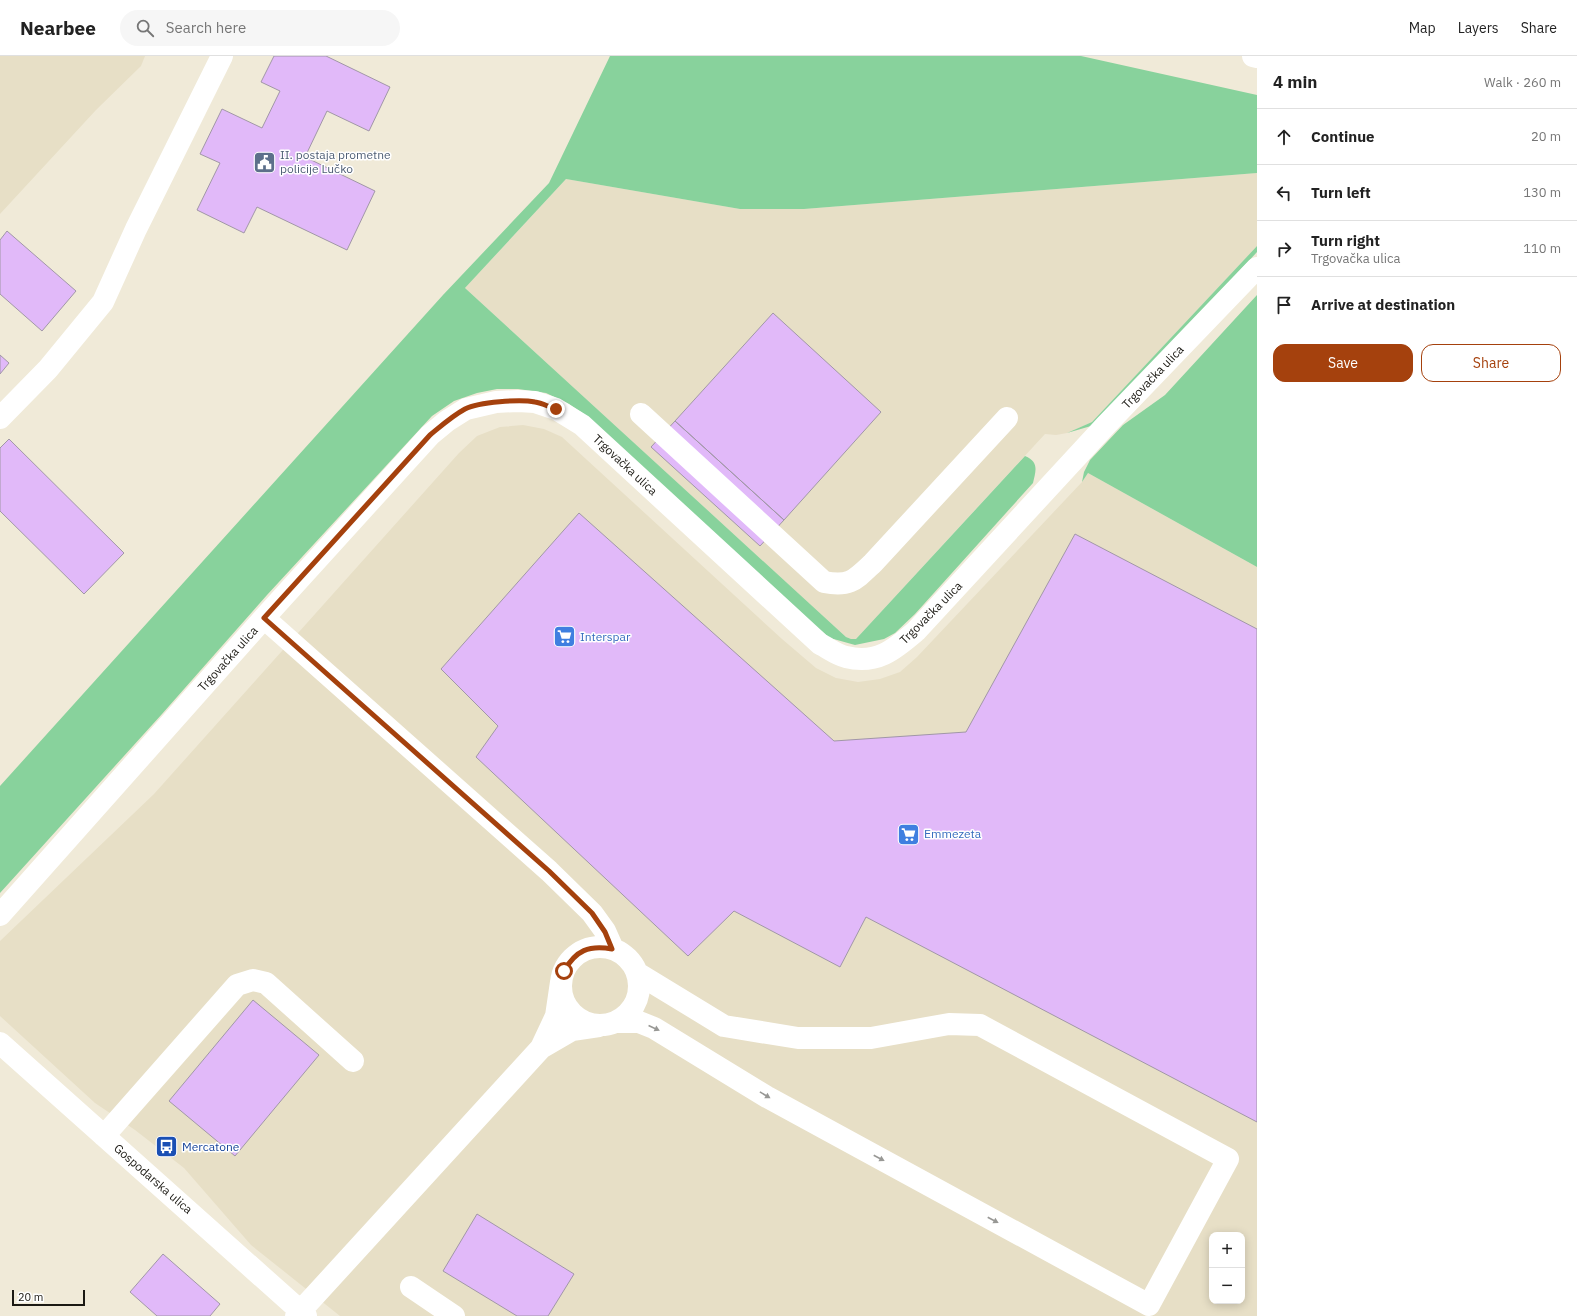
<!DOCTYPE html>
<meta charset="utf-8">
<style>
body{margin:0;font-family:"IBM Plex Sans",sans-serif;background:#f6f6f6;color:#222}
.controls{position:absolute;right:12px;bottom:12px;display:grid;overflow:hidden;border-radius:8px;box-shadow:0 2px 10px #0003}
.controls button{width:36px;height:36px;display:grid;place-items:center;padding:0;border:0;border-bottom:1px solid #e0e0e0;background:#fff;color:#222;font:20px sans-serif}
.scale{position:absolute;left:12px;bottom:10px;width:73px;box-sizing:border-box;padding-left:4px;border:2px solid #1b1913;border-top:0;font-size:11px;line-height:14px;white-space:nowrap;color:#1b1913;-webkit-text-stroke:3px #fff;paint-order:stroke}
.stop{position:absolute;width:12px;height:12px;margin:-9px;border:3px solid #a5410d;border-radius:50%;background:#fff}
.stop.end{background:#a5410d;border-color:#fff;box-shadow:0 1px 4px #0008}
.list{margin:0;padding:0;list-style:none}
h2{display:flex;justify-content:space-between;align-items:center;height:52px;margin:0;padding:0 16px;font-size:17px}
h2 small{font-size:13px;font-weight:400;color:#767676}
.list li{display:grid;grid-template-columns:26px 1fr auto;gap:12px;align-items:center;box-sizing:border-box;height:56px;padding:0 16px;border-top:1px solid #e0e0e0}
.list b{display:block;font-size:15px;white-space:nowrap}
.list p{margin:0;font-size:13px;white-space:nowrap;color:#767676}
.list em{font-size:13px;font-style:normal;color:#767676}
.actions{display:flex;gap:8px;padding:12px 16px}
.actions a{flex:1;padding:9px 0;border:1px solid #a5410d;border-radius:12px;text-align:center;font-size:14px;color:#a5410d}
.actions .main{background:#a5410d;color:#fff}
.icon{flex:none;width:22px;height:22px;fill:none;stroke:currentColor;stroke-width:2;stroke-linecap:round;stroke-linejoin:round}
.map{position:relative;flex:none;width:1257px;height:1260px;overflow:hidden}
header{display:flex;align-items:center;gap:24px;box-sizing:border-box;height:56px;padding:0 20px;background:#fff;border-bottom:1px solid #e0e0e0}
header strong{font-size:19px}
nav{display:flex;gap:22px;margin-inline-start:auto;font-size:14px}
.search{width:280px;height:36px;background:#f6f6f6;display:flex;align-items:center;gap:10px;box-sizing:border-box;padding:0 14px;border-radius:22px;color:#767676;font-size:15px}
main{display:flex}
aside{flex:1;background:#fff}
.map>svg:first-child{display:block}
</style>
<header>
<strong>Nearbee</strong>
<div class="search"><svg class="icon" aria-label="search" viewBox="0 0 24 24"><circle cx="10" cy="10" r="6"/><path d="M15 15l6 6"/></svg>Search here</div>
<nav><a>Map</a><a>Layers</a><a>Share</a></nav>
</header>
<main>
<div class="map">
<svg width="1257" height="1260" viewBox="0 0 1257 1260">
<rect width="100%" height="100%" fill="#f0ead8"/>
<path fill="#e7dfc6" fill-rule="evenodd" d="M 0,0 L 145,0 L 141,10 L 96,54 L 0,158 Z
M 1257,117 L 1257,190 L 1092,366 L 1067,377 L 1056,379 L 1045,378 L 856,583 L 851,583 L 846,581 L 465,232 L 566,123 L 740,153 L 804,153 Z
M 523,369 L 544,373 L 562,381 L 782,583 L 816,612 L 836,622 L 858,626 L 880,623 L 900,616 L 917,601 L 1082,426 L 1088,417 L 1257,511 L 1257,1260 L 340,1260 L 251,1189 L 184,1112 L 135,1074 L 95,1047 L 0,960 L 0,885 L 154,738 L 459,397 L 477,380 L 500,371 ZM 1212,1179 L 1242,1179 L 1242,1245 L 1212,1245 Z"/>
<path fill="#88d29c" d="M 610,0 L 1081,0 L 1257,39 L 1257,117 L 804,153 L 740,153 L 566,123 L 465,232 L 846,581 L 851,583 L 856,583 L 1025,400 C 1039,406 1036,414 1033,427 L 915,558 L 895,577 L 884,583 L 855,589 L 830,582 L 815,570 L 588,361 L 569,348 L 546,337 L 518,333 L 497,333 L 477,337 L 454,345 L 432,360 L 267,539 L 162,658 L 0,837 L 0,730 L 443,239 L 549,127 Z
M 1257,190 L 1257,196 L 1170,290 L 1091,370 L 1067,377 L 1092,366 Z
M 1257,239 L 1257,511 L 1088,417 L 1082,426 L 1084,416 L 1090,404 L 1123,369 L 1165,339 Z"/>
<path fill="#e1b9f9" stroke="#a197a7" d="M 274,0 L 326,0 L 390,31 L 369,75 L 327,55 L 305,101 L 375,135 L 347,194 L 257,151 L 244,177 L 197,154 L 220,107 L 200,98 L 222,53 L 262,72 L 280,35 L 261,26 Z
M 7,175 L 76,235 L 42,275 L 0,238 L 0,184 Z
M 773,257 L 881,356 L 784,464 L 675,365 Z
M 0,299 L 9,307 L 0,318 Z
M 675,365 L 784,464 L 760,490 L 651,391 Z
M 9,383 L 124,497 L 84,538 L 0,455 L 0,392 Z
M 579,457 L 834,685 L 966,676 L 1075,478 L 1257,573 L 1257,1066 L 866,861 L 840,911 L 734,855 L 688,900 L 476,701 L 498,670 L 441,613 Z
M 253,944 L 319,999 L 235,1100 L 169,1045 Z
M 477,1158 L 574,1218 L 548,1260 L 517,1260 L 443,1215 Z
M 163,1198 L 220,1248 L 210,1260 L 157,1260 L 130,1236 Z"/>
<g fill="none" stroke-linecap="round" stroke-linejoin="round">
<path stroke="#fff" stroke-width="22" d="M 641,358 L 824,526 C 850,531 855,524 873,507 L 1007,362
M 0,362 L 48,313 L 103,246 L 136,173 L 222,0
M 264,562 L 549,815 L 592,857 L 605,875 L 613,893
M 0,859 L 264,562 L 430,379 L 447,365 L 466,353 L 496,346 L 518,345 L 535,346 L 556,353 L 582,369 L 820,588 C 828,592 837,599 846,601 C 877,609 895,593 916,575 L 1106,369 L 1257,212
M561 930a39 39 0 1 1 78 0a39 39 0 1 1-78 0Z
M 616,966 L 639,966 L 654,972 L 767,1041 L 1149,1249 L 1228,1103 L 980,969 L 949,968 L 871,982 L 798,982 L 724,970 L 637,917
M 0,987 L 306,1260
M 541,992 L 572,974 L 599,970
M 104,1080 L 237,929 L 253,924 L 266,927 L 353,1005
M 411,1231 L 454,1260
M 296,1260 L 541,992 L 556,960 L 561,926"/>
<path stroke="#fff" stroke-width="22" d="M 1253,0 L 1257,1"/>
</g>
<defs><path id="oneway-solid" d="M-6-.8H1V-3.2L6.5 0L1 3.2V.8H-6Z"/></defs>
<g fill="#989895">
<use href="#oneway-solid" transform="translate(654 972) rotate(25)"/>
<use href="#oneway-solid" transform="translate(765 1039) rotate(31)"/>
<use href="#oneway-solid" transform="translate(879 1102) rotate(28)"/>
<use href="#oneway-solid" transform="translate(993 1164) rotate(28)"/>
</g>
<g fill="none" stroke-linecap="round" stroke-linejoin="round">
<path stroke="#a5410d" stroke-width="5" d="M 556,353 C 549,351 542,347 535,346 C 520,343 479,346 465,353 C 452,360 441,370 430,379 L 264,562 L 549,815 L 592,857 L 605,876 L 612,893 C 589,889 576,894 564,915"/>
</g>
<defs>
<symbol id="civic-square" viewBox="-11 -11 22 22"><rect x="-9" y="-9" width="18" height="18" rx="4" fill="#5c6f8a" stroke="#fff"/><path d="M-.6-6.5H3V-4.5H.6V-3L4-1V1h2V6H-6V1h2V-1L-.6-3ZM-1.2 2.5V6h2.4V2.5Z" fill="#fff"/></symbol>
<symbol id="supermarket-square" viewBox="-11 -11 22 22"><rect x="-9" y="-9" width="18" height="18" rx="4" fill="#3f7fe0" stroke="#fff"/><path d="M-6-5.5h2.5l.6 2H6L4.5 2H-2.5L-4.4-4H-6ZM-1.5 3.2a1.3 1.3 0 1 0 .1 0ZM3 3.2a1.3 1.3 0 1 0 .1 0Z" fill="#fff"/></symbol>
<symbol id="bus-square" viewBox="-11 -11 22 22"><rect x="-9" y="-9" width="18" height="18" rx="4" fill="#1a4fb4" stroke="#fff"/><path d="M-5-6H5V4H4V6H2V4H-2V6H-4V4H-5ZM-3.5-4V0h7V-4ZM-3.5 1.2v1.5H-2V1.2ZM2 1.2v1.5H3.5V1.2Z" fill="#fff"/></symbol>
</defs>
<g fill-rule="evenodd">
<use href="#civic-square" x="252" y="94" width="25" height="25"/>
<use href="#supermarket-square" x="552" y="568" width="25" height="25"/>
<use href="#supermarket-square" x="896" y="766" width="25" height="25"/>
<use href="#bus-square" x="154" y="1078" width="25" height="25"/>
</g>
<g text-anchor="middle" stroke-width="3" stroke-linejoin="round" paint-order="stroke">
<g font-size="12" fill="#4e5e75" stroke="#fff" text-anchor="start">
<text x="280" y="103">II. postaja prometne<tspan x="280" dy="14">policije Lučko</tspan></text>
</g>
<g font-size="12" fill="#1b1913" stroke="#fff">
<text transform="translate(1153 321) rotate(-46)" y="4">Trgovačka ulica</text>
<text transform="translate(625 409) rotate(43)" y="4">Trgovačka ulica</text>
<text transform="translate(931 557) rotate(-45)" y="4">Trgovačka ulica</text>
<text transform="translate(228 603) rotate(-48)" y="4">Trgovačka ulica</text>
<text transform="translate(153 1123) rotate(41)" y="4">Gospodarska ulica</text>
</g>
<g font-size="12" fill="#366cbe" stroke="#fff" text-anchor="start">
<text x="580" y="585">Interspar</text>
<text x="924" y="782">Emmezeta</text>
</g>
<g font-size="12" fill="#164399" stroke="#fff" text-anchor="start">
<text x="182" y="1095">Mercatone</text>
</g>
</g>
</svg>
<div class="controls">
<button>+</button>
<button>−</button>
</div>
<div class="scale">20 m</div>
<div class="stop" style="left:564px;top:915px"></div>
<div class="stop end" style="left:556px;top:353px"></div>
</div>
<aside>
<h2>4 min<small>Walk · 260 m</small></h2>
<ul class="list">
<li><svg class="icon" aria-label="ahead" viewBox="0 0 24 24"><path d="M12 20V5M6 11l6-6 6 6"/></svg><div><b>Continue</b></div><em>20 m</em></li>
<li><svg class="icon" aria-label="left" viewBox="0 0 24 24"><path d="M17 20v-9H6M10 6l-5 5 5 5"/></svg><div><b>Turn left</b></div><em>130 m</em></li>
<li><svg class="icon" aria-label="right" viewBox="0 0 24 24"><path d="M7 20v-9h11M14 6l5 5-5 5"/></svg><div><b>Turn right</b><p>Trgovačka ulica</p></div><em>110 m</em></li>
<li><svg class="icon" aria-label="arrive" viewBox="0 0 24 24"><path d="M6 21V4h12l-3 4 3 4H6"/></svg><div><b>Arrive at destination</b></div></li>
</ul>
<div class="actions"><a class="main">Save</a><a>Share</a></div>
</aside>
</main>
